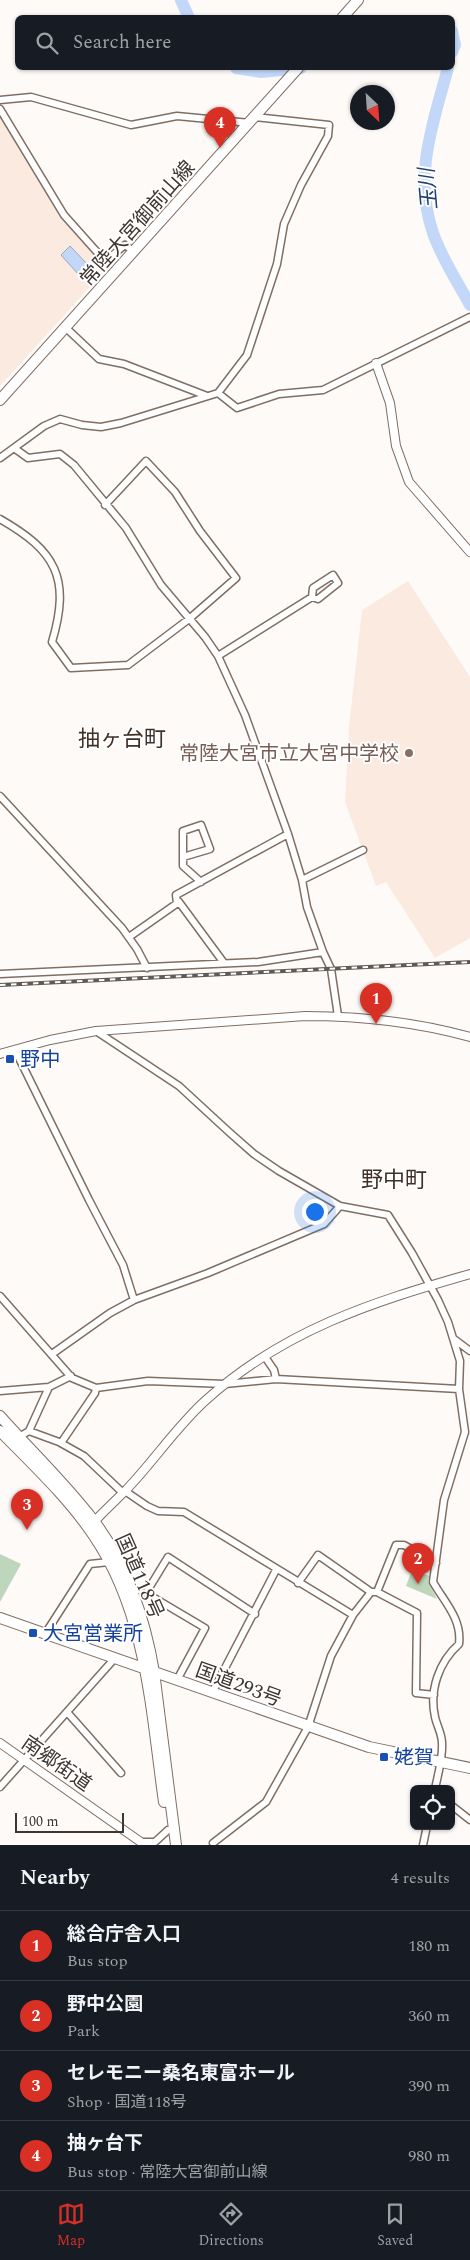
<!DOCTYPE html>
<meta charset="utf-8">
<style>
body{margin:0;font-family:Spectral,"Noto Sans JP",serif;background:#242831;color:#f1f3f6}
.controls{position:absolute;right:15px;bottom:15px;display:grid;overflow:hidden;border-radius:8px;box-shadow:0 1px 4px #0004}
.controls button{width:45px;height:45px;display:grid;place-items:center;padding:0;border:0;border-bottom:1px solid #363941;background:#171b24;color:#f1f3f6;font:25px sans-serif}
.compass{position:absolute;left:350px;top:85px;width:45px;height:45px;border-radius:50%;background:#171b24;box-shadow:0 1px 4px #0004;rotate:155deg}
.scale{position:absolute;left:15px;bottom:12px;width:109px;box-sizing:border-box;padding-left:5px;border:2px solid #3e3631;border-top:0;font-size:14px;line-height:18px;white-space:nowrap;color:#3e3631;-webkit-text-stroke:4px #fff;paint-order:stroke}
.you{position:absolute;left:314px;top:1211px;width:18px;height:18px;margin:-12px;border:4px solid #fff;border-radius:50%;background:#1a73e8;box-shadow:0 0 0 8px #1a73e833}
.badge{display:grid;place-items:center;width:32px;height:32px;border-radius:50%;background:#d93025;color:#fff;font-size:16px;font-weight:700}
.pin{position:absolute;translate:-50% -41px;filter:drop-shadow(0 1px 2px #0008)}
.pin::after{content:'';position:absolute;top:26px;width:18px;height:15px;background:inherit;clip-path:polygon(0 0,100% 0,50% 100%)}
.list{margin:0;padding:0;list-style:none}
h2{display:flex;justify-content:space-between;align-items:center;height:65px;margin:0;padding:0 20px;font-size:21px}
h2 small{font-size:16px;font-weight:400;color:#9ea1a6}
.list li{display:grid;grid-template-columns:32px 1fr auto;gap:15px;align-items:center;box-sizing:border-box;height:70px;padding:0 20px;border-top:1px solid #363941}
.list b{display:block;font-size:19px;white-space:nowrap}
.list p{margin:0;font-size:16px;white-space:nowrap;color:#9ea1a6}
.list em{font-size:16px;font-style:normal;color:#9ea1a6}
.icon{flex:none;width:28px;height:28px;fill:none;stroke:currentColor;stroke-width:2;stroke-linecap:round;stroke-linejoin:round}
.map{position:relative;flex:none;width:470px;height:1845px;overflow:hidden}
.search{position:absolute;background:#171b24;box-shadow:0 1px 4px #0004;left:15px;right:15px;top:15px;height:55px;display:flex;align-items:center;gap:12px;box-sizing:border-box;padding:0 18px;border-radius:8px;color:#9ea1a6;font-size:19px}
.sheet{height:345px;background:#171b24}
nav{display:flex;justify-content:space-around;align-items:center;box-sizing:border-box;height:70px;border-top:1px solid #363941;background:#171b24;font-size:14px;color:#9ea1a6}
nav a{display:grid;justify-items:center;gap:2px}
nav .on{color:#d93025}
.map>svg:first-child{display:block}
</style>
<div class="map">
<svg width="470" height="1845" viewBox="0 0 470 1845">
<rect width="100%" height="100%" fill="#fefaf7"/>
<path fill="#fbeae0" d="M 0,115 L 59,215 L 107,268 L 0,386 Z
M 408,581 L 470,677 L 470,938 L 435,958 L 386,882 L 376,886 L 345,802 L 349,727 L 362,610 Z"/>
<path fill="#bed6bc" d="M 0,1554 L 21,1564 L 0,1602 Z
M 412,1570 L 430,1576 L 428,1582 L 437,1599 L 406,1586 Z"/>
<path fill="#c3d8f9" stroke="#9ba7bd" d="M 70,246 L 88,265 L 78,274 L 61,255 Z"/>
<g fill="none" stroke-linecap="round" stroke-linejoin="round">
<path stroke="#c3d8f9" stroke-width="12" d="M 181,0 L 189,18
M 452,31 L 455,45 L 452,52
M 236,68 L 261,72 L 301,68
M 448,68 C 433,123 413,176 433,233 C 442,259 457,281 470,305"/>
<defs>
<path id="minor" d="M 0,100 L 31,97 L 131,125 L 177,116 L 250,123
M 0,109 L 64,215 L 105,261 L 125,245 L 134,252
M 65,327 L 99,359 L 124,364 L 207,396
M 218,393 L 237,408 L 279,394 L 323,390 L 470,317
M 14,448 L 28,458 L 60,454 L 74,465 L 126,528 L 161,585 L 205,637 L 218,656 L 245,715 L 288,834 L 302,880 L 307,907 L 323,952 L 331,969 L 338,1016
M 0,458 L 44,426 L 60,419 L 82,425 L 101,427 L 121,423 L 218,393 L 247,355 L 277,264 L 284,224 L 301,185 L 328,136 L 329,125 L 255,117
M 0,519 C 56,551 71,578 52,642 L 71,668 L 128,665 L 189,619 L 236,578 L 200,531 L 175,492 L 146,461 L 105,505
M 218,656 L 312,597 L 318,599 L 338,583 L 333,575 L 313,588 L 312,597
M 0,796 L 122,928 L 137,949 L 147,968
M 183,857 L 210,849 L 201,825 L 183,831 L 183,866 L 201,882
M 302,880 L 363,850
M 177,903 L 176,895 L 288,834
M 129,937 L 179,902 L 224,963
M 0,974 L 258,962 L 323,952
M 96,1031 L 179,1086 L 229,1132 L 254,1154 L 279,1171 L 340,1206 L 388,1215 L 412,1253 L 438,1300 L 448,1322 L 460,1361 L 459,1389 L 465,1432 L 444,1500 L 433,1582 C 445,1603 462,1619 459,1644 C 439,1662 429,1690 435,1717 C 437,1726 442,1734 442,1743 C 443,1758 438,1774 435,1789
M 15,1050 L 89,1200 L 123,1265 L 134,1300
M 0,1296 L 72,1378 L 96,1388 L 148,1381 L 225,1384 L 276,1379 L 459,1389
M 454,1339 L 470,1351
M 52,1354 L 110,1313 L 134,1300 L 208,1273 L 324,1224 L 340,1206
M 265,1357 L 274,1370 L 276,1379
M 0,1391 L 49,1387 L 71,1376
M 29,1431 L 49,1387
M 19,1437 L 29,1431 L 59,1442 L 84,1456 L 123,1493
M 61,1443 L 95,1393 L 96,1388
M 125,1491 L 147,1506 L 158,1511 L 184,1512 L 353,1615
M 298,1583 L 318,1555 L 371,1592
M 377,1592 L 417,1613 L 416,1693 L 434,1695
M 45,1634 L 90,1564 L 109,1562
M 177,1680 L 205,1628 L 146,1593 L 168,1557 L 255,1614
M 212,1693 L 276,1570
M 67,1712 L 121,1773
M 0,1787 L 115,1658
M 451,1805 L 470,1820
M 141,1842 L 155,1842 L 168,1830
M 213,1843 L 266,1802 L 308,1727 L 331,1656 L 353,1615 L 371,1592 L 377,1592 L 396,1545 L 404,1545 L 436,1563
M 423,1845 L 427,1826"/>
<path id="tertiary" d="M 376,363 L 390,403 L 396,446 L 409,482 L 470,552
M 0,1054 L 50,1040 L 96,1031 L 305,1016 C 361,1016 416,1022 470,1037
M 91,1525 C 102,1513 114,1502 126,1490 C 154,1461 176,1427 206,1400 C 284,1330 372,1302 470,1274
M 0,1743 L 145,1845"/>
<path id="primary" d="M 342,18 L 358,0
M 0,400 L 298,68"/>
<path id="trunk" d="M 0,1416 C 31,1451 66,1484 94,1521 C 127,1565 145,1619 154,1672 L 176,1845
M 0,1431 C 32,1464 68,1497 94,1536 C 147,1614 151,1711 164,1802
M 0,1618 L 369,1747 L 470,1768"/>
</defs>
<use href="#minor" stroke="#806e64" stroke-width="9"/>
<use href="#tertiary" stroke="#806e64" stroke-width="10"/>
<use href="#primary" stroke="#806e64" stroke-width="12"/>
<use href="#trunk" stroke="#806e64" stroke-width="12"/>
<use href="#minor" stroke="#fff" stroke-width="6"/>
<use href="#tertiary" stroke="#fff" stroke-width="8"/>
<use href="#primary" stroke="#fff" stroke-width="10"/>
<use href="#trunk" stroke="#fff" stroke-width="10"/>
<defs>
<path id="rail" d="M 0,985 L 470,962"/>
</defs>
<use href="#rail" stroke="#605955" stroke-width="4"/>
<use href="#rail" stroke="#fff" stroke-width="2" stroke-dasharray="5.5" stroke-linecap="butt"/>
</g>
<circle fill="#8d6e63" stroke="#fff" stroke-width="2" cx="409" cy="753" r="5"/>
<g fill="#1a4fb4" stroke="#fff" stroke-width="2">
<rect x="5" y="1054" width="10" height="10" rx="2.5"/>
<rect x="28" y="1628" width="10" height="10" rx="2.5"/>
<rect x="379" y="1752" width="10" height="10" rx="2.5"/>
</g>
<g text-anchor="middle" stroke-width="4" stroke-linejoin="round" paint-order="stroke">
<g font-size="20" fill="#3e3631" stroke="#fff">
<text transform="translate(137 223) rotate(-48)" y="7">常陸大宮御前山線</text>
<text transform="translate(140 1576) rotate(66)" y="7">国道118号</text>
<text transform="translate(239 1684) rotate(20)" y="7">国道293号</text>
<text transform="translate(57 1763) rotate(35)" y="7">南郷街道</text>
</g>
<g font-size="20" fill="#785e54" stroke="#fff" text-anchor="end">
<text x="399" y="760">常陸大宮市立大宮中学校</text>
</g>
<g font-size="20" fill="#164399" stroke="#fff" text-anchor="start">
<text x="20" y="1066">野中</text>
<text x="43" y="1640">大宮営業所</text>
<text x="394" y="1764">姥賀</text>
</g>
<g font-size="21" font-style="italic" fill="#214072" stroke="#fff">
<text transform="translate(428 189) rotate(-95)" y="7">玉川</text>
</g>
<g font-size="22" fill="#403027" stroke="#fff">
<text x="122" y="746">抽ヶ台町</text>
<text x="394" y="1187">野中町</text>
</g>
</g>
</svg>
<div class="controls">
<button><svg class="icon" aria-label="locate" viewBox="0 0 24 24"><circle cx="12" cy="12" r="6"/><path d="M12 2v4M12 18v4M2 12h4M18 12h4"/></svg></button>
</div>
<svg class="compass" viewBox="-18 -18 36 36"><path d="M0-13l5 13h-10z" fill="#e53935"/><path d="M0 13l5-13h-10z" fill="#9ea1a6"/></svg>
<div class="scale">100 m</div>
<div class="you"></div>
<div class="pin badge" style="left:376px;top:1024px">1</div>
<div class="pin badge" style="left:418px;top:1584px">2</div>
<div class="pin badge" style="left:27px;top:1530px">3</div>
<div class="pin badge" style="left:220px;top:148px">4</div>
<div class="search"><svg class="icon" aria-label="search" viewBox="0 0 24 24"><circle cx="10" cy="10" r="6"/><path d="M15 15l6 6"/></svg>Search here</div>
</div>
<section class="sheet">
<h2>Nearby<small>4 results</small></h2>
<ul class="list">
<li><span class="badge">1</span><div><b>総合庁舎入口</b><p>Bus stop</p></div><em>180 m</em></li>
<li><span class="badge">2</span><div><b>野中公園</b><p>Park</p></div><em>360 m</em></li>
<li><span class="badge">3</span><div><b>セレモニー桑名東富ホール</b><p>Shop · 国道118号</p></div><em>390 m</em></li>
<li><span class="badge">4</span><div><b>抽ヶ台下</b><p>Bus stop · 常陸大宮御前山線</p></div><em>980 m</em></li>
</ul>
</section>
<nav>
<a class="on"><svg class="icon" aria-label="map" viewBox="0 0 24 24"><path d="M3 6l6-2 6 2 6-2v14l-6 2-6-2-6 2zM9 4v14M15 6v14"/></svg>Map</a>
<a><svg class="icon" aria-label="directions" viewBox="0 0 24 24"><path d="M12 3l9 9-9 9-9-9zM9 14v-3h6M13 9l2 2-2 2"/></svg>Directions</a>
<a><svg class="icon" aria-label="saved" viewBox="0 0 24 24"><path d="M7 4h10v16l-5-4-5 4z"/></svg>Saved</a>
</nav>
